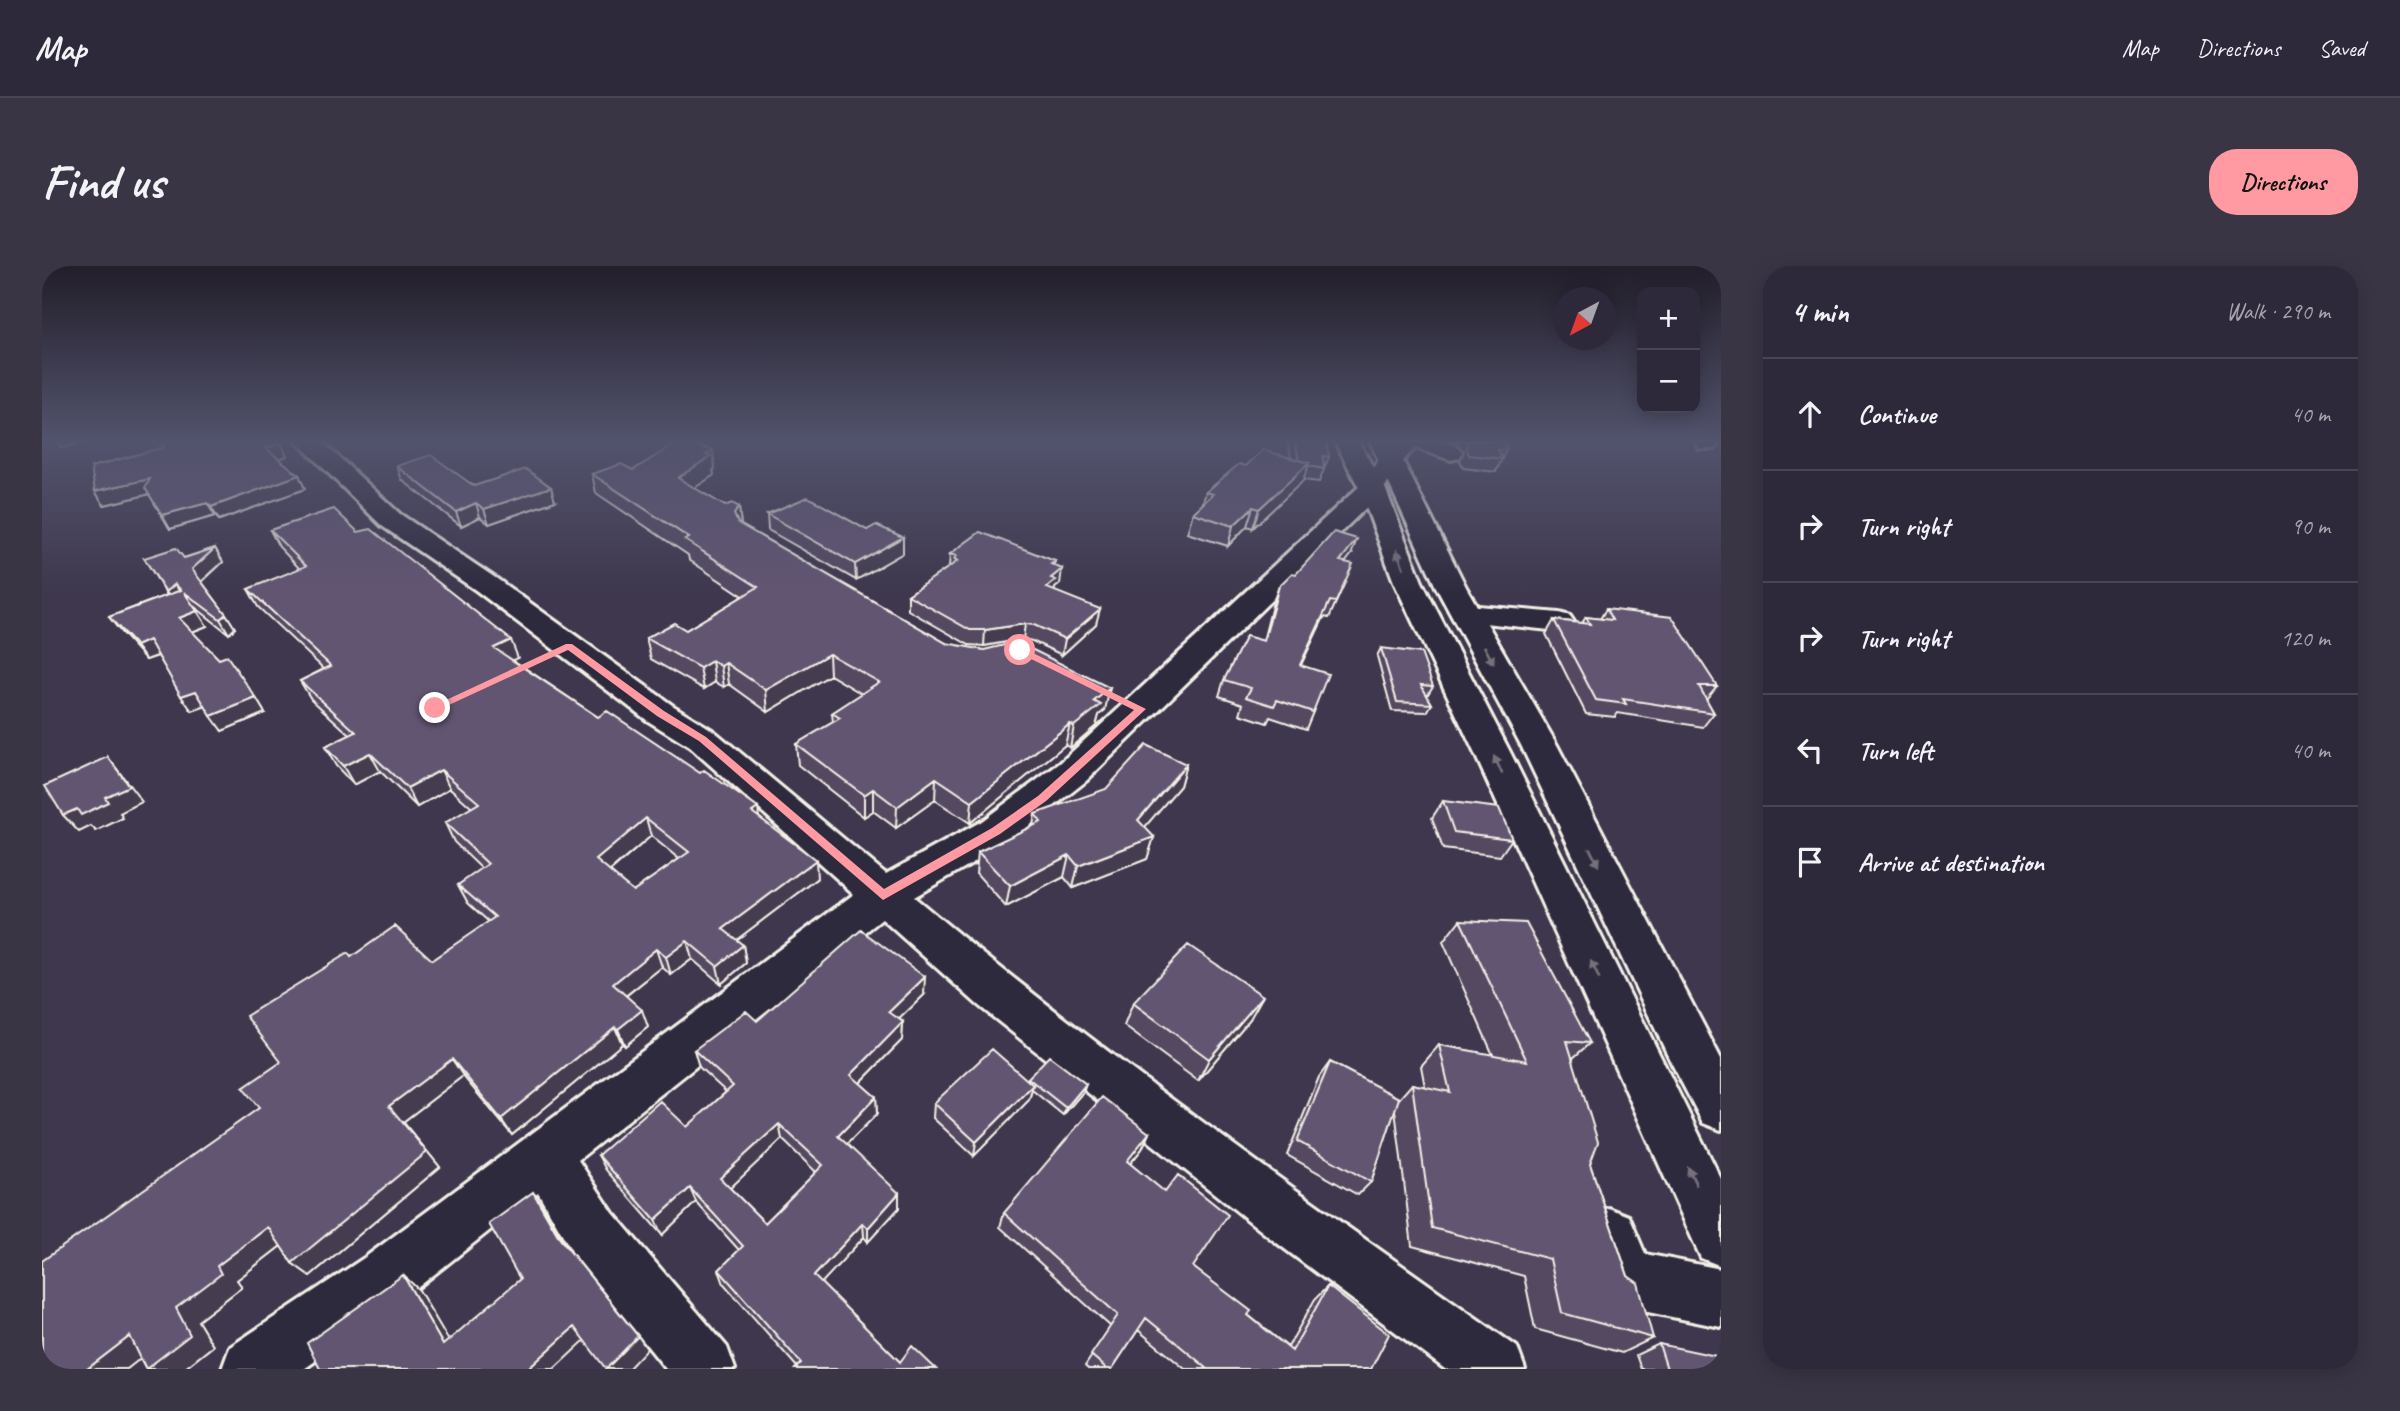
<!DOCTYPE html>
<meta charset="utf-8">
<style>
body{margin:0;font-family:Caveat,sans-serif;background:#3a3545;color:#f1f3f6}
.controls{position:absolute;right:21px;top:21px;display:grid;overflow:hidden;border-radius:14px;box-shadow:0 4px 18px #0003}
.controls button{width:63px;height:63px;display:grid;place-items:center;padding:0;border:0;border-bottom:2px solid #494554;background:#2e293a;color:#f1f3f6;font:35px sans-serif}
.compass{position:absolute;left:1511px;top:21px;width:63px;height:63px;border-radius:50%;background:#2e293a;box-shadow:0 4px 18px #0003;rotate:221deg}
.stop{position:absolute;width:21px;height:21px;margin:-16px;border:5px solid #ff9aa2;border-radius:50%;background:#fff}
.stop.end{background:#ff9aa2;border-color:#fff;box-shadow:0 2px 7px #0008}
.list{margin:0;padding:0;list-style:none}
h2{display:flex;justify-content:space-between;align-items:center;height:91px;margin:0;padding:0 28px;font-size:30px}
h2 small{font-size:23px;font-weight:400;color:#a7a6af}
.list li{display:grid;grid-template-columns:46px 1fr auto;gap:21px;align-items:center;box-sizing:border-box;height:112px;padding:0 28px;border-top:2px solid #494554}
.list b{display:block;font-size:26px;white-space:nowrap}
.list em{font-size:23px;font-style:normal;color:#a7a6af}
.icon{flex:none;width:38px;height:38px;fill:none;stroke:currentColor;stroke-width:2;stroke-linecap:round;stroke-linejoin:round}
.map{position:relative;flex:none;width:1679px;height:1103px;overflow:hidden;border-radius:28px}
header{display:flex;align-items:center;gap:42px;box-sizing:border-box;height:98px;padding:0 35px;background:#2e293a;border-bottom:2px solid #494554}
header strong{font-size:33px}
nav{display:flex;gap:38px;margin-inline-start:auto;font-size:24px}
.intro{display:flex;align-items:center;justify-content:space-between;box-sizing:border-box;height:168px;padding:0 42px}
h1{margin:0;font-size:49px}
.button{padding:18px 32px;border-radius:28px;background:#ff9aa2;color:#111;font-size:24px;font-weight:700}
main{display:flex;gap:42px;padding:0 42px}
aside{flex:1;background:#2e293a;border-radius:28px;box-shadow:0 4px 18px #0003}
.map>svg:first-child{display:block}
</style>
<header>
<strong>Map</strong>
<nav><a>Map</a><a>Directions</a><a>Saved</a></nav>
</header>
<div class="intro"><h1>Find us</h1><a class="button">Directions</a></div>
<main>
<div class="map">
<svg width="1679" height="1103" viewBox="0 0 1679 1103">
<rect width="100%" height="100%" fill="#3e374d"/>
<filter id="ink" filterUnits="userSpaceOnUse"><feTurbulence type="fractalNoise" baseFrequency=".0143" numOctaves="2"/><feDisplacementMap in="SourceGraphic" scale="14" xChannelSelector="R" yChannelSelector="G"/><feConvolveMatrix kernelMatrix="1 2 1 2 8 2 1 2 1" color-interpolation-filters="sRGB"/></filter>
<g filter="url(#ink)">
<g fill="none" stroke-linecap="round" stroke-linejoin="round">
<defs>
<path id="minor" d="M 254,175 L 279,175 L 358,248 L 455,313 L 630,439 L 672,465 L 844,608 L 940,555 L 1018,497 L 1321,217 L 1339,190 L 1353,175 C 1372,175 1408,169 1421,187 L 1417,192 L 1409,194 L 1373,182 L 1357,199 L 1339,227 L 1044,515 L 968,575 L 872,631 C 1064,792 1270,936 1475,1081 L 1483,1103 L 1403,1103 L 1231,974 L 936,739 L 840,653 L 536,894 L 571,947 L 685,1081 L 693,1103 L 624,1103 L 531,987 L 496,926 L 365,1030 L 262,1103 L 180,1103 L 188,1081 L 325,990 L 812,628 L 648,481 L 606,455 L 435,325 L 340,260 Z
M 1654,175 L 1677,175 L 1673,183 L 1657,183 Z
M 1424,339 L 1517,347 L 1528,350 L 1532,356 L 1528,362 L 1517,365 L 1413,354 L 1409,348 L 1413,342 Z
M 1567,942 L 1587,950 L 1603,988 L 1679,1003 L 1679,1061 L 1591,1043 L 1560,1026 L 1539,970 L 1547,950 Z"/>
<path id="highway" d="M 1293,175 L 1316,175 L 1343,222 L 1380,316 L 1469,488 L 1679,913 L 1679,1000 L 1659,992 L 1433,488 L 1352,316 L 1317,222 Z
M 1328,175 L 1351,175 L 1424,321 L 1515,479 L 1679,793 L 1679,864 L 1661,857 L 1629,796 L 1479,479 L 1394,321 Z"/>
</defs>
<use href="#minor" stroke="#f4f1e8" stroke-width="6"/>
<use href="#highway" stroke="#f4f1e8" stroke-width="6"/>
<path stroke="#f4f1e8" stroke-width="3.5" stroke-dasharray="2 4.5" stroke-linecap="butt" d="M 477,402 L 501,392"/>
<use href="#minor" fill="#2f2a3d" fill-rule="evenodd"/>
<use href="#highway" fill="#2f2a3d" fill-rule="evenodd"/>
</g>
<path fill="#544962" stroke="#f4f1e8" stroke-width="2" fill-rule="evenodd" d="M 1246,175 L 1284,175 L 1287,191 L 1277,216 L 1261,214 L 1211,262 L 1205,260 L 1186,280 L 1145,267 L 1151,247 L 1160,239 L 1164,226 L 1249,192 Z
M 1413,175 L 1463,175 L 1464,184 L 1454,206 L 1421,202 L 1418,194 L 1422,185 Z
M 239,177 L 245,190 L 237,193 L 257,209 L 263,223 L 177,254 L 173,250 L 128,263 L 107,228 L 62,239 L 53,225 Z
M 355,200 L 432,220 L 513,235 L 447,258 L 438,251 L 419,260 L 360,214 Z
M 673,203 L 671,204 L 672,209 L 652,222 L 683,240 L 697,241 L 699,259 L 904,377 L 1063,444 L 1057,449 L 1054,460 L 1028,482 L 1023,479 L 928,557 L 893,534 L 854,562 L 831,545 L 822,551 L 756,499 L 754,478 L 791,456 L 790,447 L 820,428 L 788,409 L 726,446 L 687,418 L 682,421 L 673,416 L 662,423 L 609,393 L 604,372 L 644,364 L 701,330 L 647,294 L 646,289 L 554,227 L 550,208 L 591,204 Z
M 725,248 L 825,264 L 861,271 L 861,287 L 814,314 L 726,264 Z
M 228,264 L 316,266 L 476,392 L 471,394 L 556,451 L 717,551 L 775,613 L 694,674 L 701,679 L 704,697 L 679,718 L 650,693 L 629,709 L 620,701 L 584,730 L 606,761 L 583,780 L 580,778 L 470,869 L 421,810 L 361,856 L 398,901 L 268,1010 L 250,997 L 239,980 L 195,1014 L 200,1021 L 156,1055 L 171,1080 L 142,1103 L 104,1103 L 98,1092 L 85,1103 L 0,1103 L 217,842 L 239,796 L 309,691 L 390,694 L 447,656 L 426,637 L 416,619 L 440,603 L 412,576 L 403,557 L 430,542 L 408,522 L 375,541 L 338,505 L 312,519 L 294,500 L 283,481 L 308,469 L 269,433 L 258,415 L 282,403 L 216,341 L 206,323 L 258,303 L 237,281 ZM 609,570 L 637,593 L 591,625 L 568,606 Z
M 173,282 L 181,296 L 160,316 L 184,348 L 193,362 L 187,368 L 153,341 L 165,360 L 150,366 L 214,432 L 223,447 L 180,465 L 164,440 L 150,445 L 116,390 L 104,394 L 78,365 L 67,351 L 125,329 L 102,292 L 142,292 Z
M 908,288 L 1013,295 L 1012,300 L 1018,318 L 1013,322 L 1012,325 L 1054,358 L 1020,389 L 990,375 L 981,373 L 942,380 L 927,379 L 866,344 L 866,329 L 907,301 Z
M 1309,289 L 1303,296 L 1304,314 L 1287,352 L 1282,351 L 1259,399 L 1271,446 L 1264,463 L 1228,451 L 1225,457 L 1198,448 L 1201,438 L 1177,430 L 1182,414 L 1221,375 L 1231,336 L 1237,320 L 1254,308 Z
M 1564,343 L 1675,420 L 1664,433 L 1672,447 L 1661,461 L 1576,447 L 1573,451 L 1544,448 L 1504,368 L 1512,354 L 1540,357 L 1544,351 L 1558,353 Z
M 1339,382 L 1391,420 L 1386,428 L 1384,428 L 1390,438 L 1385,446 L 1350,445 L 1335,390 Z
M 1144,498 L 1138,520 L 1102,561 L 1112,571 L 1105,593 L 1031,622 L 1022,611 L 964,641 L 934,607 L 936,586 L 991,560 L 993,548 Z
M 1401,535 L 1470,573 L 1458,590 L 1401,583 L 1390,552 Z
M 1418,654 L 1548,777 L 1530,793 L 1548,898 L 1586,1010 L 1611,1072 L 1580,1087 L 1493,1063 L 1482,1010 L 1370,980 L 1353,844 L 1329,916 L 1316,929 L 1245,889 L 1277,811 L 1288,796 L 1357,833 L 1370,818 L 1383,821 L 1379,800 L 1397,779 L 1451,789 L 1401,676 Z
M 882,729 L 857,753 L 861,756 L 860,774 L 818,817 L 834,831 L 835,848 L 804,878 L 857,942 L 826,976 L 822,971 L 779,1017 L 858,1096 L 894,1103 L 755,1101 L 682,1018 L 677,1004 L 697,984 L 654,936 L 620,969 L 564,904 L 556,889 L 645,861 L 684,826 L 657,801 L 652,784 L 715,755 ZM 740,873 L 774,906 L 723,957 L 688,922 Z
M 1091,737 L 1208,753 L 1156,815 L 1082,760 Z
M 986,812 L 1044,818 L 1041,826 L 1021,849 L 990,824 L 987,834 L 932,890 L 891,852 L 892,837 L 986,815 Z
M 1107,867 L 1100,883 L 1088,898 L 1151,1001 L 1206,1049 L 1246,1081 L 1273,1033 L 1286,1020 L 1329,1103 L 1143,1103 L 1096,1064 L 1070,1103 L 1046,1103 L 1043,1100 L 1069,1061 L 958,961 L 962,947 Z
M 1617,1078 L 1679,1103 L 1599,1103 L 1594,1089 Z"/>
<path fill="#453c50" stroke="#f4f1e8" stroke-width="2" d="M 15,175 L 47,175 L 19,182 Z
M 239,177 L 245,190 L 231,195 L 224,182 Z
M 671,184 L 673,203 L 671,204 L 672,209 L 639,231 L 636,212 Z
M 1267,197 L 1261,215 L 1211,262 L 1217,243 Z
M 257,209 L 263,223 L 177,254 L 169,241 Z
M 108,213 L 117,226 L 62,239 L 53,225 Z
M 509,221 L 513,235 L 447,258 L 442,243 Z
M 165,237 L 173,250 L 128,263 L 120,249 Z
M 434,237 L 438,251 L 419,260 L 414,246 Z
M 697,241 L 699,261 L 695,268 L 692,248 Z
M 1211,241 L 1205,260 L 1186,280 L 1191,260 Z
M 861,271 L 861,287 L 814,314 L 813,298 Z
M 1315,273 L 1309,289 L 1292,311 L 1298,295 Z
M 173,282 L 181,296 L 158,317 L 150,303 Z
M 1020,303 L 1018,318 L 1013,322 L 1012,330 L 1005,322 L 1009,312 Z
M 133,318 L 142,333 L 133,341 L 124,326 Z
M 1058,343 L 1054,358 L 1020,389 L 1023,373 Z
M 155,345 L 165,360 L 147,367 L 137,352 Z
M 184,348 L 193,362 L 187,368 L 178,353 Z
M 983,358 L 981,373 L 942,380 L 943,364 Z
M 107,374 L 118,389 L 104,394 L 94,380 Z
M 469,374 L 476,392 L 459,400 L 452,382 Z
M 787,388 L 788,409 L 726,446 L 724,424 Z
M 670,395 L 673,416 L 662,423 L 658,402 Z
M 684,397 L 687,418 L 682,421 L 679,400 Z
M 1068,422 L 1063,444 L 1057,449 L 1054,460 L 1028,482 L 1032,460 L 1052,435 Z
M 154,425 L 164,440 L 150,445 L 139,430 Z
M 214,432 L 223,447 L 180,465 L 169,450 Z
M 1028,458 L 1023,479 L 928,557 L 930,536 Z
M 328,487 L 338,505 L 312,519 L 301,500 Z
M 66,491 L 100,536 L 78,547 L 81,552 L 54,565 L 49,560 L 37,566 L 21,549 L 63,531 Z
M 1144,498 L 1138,520 L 1090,576 L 1096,554 Z
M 399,504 L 408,522 L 375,541 L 365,522 Z
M 894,512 L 893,534 L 854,562 L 855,541 Z
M 831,523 L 831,545 L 822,551 L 822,529 Z
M 716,542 L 718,561 L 710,546 Z
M 604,552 L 609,570 L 560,612 L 554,594 Z
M 1112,571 L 1105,593 L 1031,622 L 1036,600 Z
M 1027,589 L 1022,611 L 964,641 L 968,620 Z
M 774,594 L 775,613 L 685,681 L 681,663 Z
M 645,675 L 650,693 L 629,709 L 624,691 Z
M 701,679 L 704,697 L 679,718 L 675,700 Z
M 614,683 L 620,701 L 577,735 L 571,718 Z
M 883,711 L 882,729 L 847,763 L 847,746 Z
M 1221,730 L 1208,753 L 1156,815 L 1167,793 Z
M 600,744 L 606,761 L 583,780 L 576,763 Z
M 861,756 L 860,774 L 809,826 L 809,809 Z
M 573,761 L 580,778 L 470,869 L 459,853 Z
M 410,793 L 421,810 L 361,856 L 398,901 L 268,1010 L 250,997 L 347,840 Z
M 1044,818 L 1041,826 L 1021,849 L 1024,842 Z
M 991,819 L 987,834 L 932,890 L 934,876 Z
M 834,831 L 835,848 L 797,886 L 796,870 Z
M 737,858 L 740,873 L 683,927 L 678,912 Z
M 1107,867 L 1100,883 L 1078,910 L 1085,895 Z
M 648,922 L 654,936 L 620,969 L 613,954 Z
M 491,926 L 502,943 L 529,989 L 518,973 Z
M 857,927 L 857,942 L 826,976 L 826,962 Z
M 821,957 L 822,971 L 774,1023 L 772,1010 Z
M 226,961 L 244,976 L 195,1014 L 200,1021 L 156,1055 L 171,1080 L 142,1103 L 104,1103 L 134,1042 L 175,1000 Z
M 361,1009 L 377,1024 L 417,1092 L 401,1079 Z
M 532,1061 L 543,1074 L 512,1103 L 486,1103 Z
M 88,1070 L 112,1082 L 85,1103 L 45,1103 Z
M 596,1070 L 605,1083 L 586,1103 L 564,1103 Z"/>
<path fill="#625572" stroke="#f4f1e8" stroke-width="2" fill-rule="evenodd" d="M 120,175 L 236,175 L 239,177 L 224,182 L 257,209 L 169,241 L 165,237 L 120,249 L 103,222 L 108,213 L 53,225 L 49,201 L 122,181 Z
M 638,175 L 671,184 L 664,189 L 669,190 L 636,212 L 683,240 L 690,237 L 697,241 L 692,248 L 696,257 L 904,377 L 942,384 L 975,376 L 1068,422 L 1052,435 L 1059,439 L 1032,460 L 1028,458 L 930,536 L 894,512 L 855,541 L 831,523 L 822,529 L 754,478 L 798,452 L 790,447 L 837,416 L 787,388 L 724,424 L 684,397 L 679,400 L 670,395 L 658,402 L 604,372 L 632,357 L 644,364 L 716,321 L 643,274 L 647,272 L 550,208 L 579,198 L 591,204 Z
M 1253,175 L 1284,175 L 1287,191 L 1281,190 L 1282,203 L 1266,200 L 1267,197 L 1257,194 Z
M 1427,175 L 1463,175 L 1464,184 L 1456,184 L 1461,193 L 1427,189 L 1424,182 Z
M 1221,184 L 1267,197 L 1217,243 L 1211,241 L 1191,260 L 1151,247 L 1171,228 L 1164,226 L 1197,198 L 1204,200 Z
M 389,189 L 432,220 L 484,203 L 509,221 L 442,243 L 434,237 L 414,246 L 355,200 Z
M 766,231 L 825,264 L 834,259 L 861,271 L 813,298 L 725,248 Z
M 292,243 L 316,266 L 329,263 L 469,374 L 452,382 L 556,451 L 565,445 L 658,507 L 662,504 L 716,542 L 710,546 L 774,594 L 681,663 L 701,679 L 675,700 L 645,675 L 624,691 L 614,683 L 571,718 L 600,744 L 576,763 L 573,761 L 459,853 L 410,793 L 347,840 L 385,886 L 250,997 L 226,961 L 175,1000 L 179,1008 L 134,1042 L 148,1069 L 104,1103 L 88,1070 L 45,1103 L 0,1103 L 0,995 L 217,842 L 201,822 L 239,796 L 204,750 L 306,687 L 309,691 L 353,660 L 390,694 L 453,651 L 416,619 L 446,598 L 403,557 L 437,537 L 399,504 L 365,522 L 328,487 L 301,500 L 283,481 L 314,466 L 258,415 L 289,400 L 206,323 L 264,300 L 228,264 ZM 604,552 L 647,586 L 591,625 L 554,594 Z
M 938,266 L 1013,295 L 1009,298 L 1020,303 L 1009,312 L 1014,314 L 1005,322 L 1058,343 L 1023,373 L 992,359 L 983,358 L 943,364 L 928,364 L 866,329 L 916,295 L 912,293 L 915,290 L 908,288 Z
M 1292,266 L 1315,273 L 1298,295 L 1311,298 L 1294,336 L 1288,335 L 1258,399 L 1286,408 L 1271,446 L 1235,434 L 1232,440 L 1204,431 L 1209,422 L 1182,414 L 1204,370 L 1222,375 L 1237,320 L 1250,307 L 1254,308 Z
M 134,282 L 142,292 L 173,282 L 150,303 L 184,348 L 178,353 L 142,326 L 155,345 L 137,352 L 177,393 L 185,390 L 214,432 L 169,450 L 154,425 L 139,430 L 107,374 L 94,380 L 67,351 L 139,324 L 133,318 L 124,326 L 102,292 Z
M 1564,343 L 1630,351 L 1675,420 L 1657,420 L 1672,447 L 1581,433 L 1584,438 L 1554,434 L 1512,354 L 1548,358 L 1544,351 L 1570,354 Z
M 1339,382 L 1379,387 L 1391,420 L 1379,419 L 1390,438 L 1355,436 Z
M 1104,479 L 1144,498 L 1096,554 L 1112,571 L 1036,600 L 1027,589 L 968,620 L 936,586 L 999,556 L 993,548 L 1064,523 Z
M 66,491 L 87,520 L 63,531 L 66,536 L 39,549 L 35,543 L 21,549 L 3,520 Z
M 1401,535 L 1457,542 L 1470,573 L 1412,566 Z
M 1418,654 L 1484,657 L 1548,777 L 1525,775 L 1556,876 L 1548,898 L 1586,1010 L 1596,1017 L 1611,1072 L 1520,1047 L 1508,993 L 1390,962 L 1370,818 L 1408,826 L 1397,779 L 1485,795 Z
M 819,664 L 883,711 L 847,746 L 861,756 L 809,809 L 834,831 L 796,870 L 857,927 L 826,962 L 821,957 L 772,1010 L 858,1096 L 870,1080 L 894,1103 L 753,1103 L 759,1097 L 677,1004 L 701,980 L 648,922 L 613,954 L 556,889 L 618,835 L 645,861 L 691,820 L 652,784 L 704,745 L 715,755 ZM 737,858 L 781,899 L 723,957 L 678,912 Z
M 1146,679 L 1221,730 L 1167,793 L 1091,737 Z
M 950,783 L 991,819 L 934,876 L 892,837 Z
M 1007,790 L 1044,818 L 1024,842 L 986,812 Z
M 1288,796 L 1357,832 L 1329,916 L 1255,875 Z
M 1060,831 L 1107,867 L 1085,895 L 1123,926 L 1136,909 L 1186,949 L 1151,1001 L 1209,1045 L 1206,1049 L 1250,1085 L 1286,1020 L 1347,1068 L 1329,1103 L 1166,1103 L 1104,1052 L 1070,1103 L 1065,1103 L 1049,1089 L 1076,1049 L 962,947 Z
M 491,926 L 518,973 L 596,1070 L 564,1103 L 532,1061 L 486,1103 L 278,1103 L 265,1077 L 361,1009 L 401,1079 L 478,1013 L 447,958 Z
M 1617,1078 L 1679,1091 L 1679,1103 L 1625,1103 Z"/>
<defs><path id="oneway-solid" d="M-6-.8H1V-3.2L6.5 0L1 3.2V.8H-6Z" transform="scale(1.75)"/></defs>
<g fill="#747079">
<use href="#oneway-solid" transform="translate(1358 293) rotate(-111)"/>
<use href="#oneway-solid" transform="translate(1447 389) rotate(62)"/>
<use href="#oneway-solid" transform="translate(1456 499) rotate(-115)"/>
<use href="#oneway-solid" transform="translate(1552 591) rotate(64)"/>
<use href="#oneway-solid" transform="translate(1553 704) rotate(-115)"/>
<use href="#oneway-solid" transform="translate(1650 910) rotate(-115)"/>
</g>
</g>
<linearGradient id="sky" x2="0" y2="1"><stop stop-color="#221e2a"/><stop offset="0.53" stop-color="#52536d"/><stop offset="1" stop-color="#52536d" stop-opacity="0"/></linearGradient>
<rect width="1679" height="330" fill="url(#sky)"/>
<path fill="#ff9aa2" d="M 524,378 L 530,378 L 622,445 L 664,471 L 842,623 L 950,562 L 996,530 L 1092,444 L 975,386 L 975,382 L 981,382 L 1104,443 L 1004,535 L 958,568 L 841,634 L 657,475 L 615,450 L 526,384 L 396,444 L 387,442 Z"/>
</svg>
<div class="controls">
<button>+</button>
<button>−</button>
</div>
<svg class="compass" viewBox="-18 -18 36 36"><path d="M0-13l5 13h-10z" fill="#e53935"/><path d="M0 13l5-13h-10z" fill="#a7a6af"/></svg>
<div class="stop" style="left:978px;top:384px"></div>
<div class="stop end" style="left:393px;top:442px"></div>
</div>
<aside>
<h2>4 min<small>Walk · 290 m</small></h2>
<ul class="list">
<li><svg class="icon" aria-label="ahead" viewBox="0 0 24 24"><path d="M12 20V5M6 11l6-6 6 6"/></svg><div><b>Continue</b></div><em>40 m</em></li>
<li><svg class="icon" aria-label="right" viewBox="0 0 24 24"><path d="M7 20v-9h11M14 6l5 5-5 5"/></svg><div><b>Turn right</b></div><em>90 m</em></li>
<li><svg class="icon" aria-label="right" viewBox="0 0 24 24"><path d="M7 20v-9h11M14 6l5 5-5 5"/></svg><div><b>Turn right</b></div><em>120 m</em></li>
<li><svg class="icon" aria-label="left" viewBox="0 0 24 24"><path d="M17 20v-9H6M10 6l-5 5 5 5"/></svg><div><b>Turn left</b></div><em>40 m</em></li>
<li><svg class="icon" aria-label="arrive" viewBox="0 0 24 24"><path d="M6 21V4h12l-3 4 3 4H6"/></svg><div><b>Arrive at destination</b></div></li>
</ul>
</aside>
</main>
